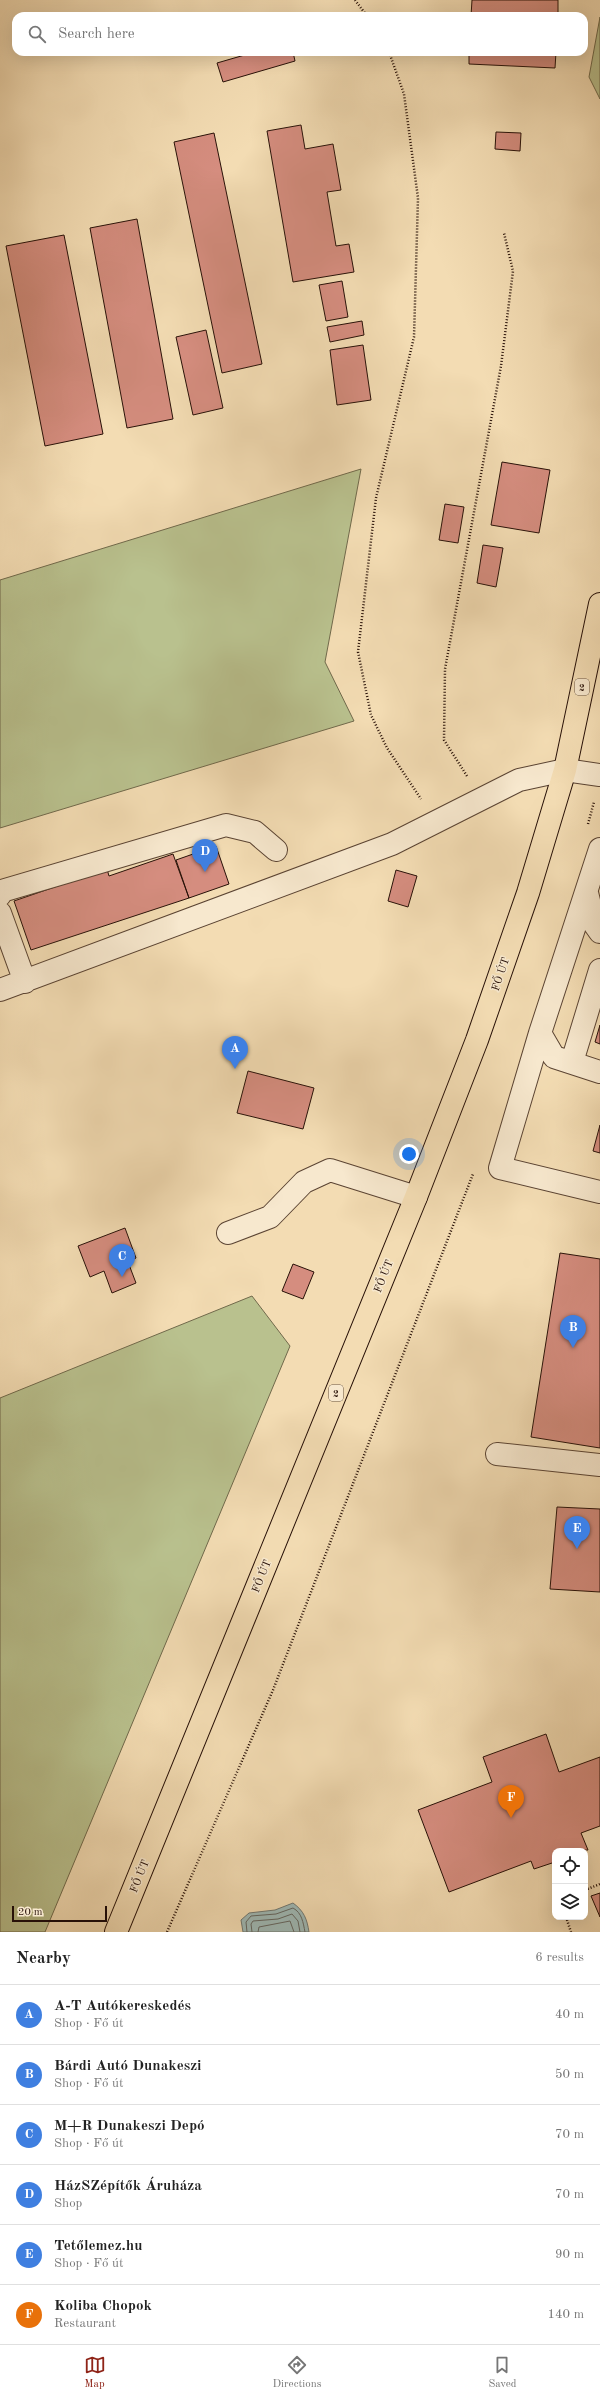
<!DOCTYPE html>
<meta charset="utf-8">
<style>
body{margin:0;font-family:"Old Standard TT",serif;background:#f2f2f2;color:#222}
.controls{position:absolute;right:12px;bottom:12px;display:grid;overflow:hidden;border-radius:8px;box-shadow:0 4px 16px #0002}
.controls button{width:36px;height:36px;display:grid;place-items:center;padding:0;border:0;border-bottom:1px solid #e0e0e0;background:#fff;color:#222;font:20px sans-serif}
.scale{position:absolute;left:12px;bottom:10px;width:95px;box-sizing:border-box;padding-left:4px;border:2px solid #281108;border-top:0;font-size:11px;line-height:14px;white-space:nowrap;color:#281108;-webkit-text-stroke:3px #f7e8ce;paint-order:stroke}
.you{position:absolute;left:409px;top:1154px;width:14px;height:14px;margin:-10px;border:3px solid #fff;border-radius:50%;background:#1a73e8;box-shadow:0 0 0 6px #1a73e833}
.badge{display:grid;place-items:center;width:26px;height:26px;border-radius:50%;background:#8f2418;color:#fff;font-size:13px;font-weight:700}
.pin{position:absolute;translate:-50% -33px;filter:drop-shadow(0 1px 2px #0008)}
.pin::after{content:'';position:absolute;top:21px;width:14px;height:12px;background:inherit;clip-path:polygon(0 0,100% 0,50% 100%)}
.list{margin:0;padding:0;list-style:none}
h2{display:flex;justify-content:space-between;align-items:center;height:52px;margin:0;padding:0 16px;font-size:17px}
h2 small{font-size:13px;font-weight:400;color:#767676}
.list li{display:grid;grid-template-columns:26px 1fr auto;gap:12px;align-items:center;box-sizing:border-box;height:60px;padding:0 16px;border-top:1px solid #e0e0e0}
.list b{display:block;font-size:15px;white-space:nowrap}
.list p{margin:0;font-size:13px;white-space:nowrap;color:#767676}
.list em{font-size:13px;font-style:normal;color:#767676}
.icon{flex:none;width:22px;height:22px;fill:none;stroke:currentColor;stroke-width:2;stroke-linecap:round;stroke-linejoin:round}
.map{position:relative;flex:none;width:600px;height:1932px;overflow:hidden}
.search{position:absolute;background:#fff;box-shadow:0 4px 16px #0002;left:12px;right:12px;top:12px;height:44px;display:flex;align-items:center;gap:10px;box-sizing:border-box;padding:0 14px;border-radius:12px;color:#767676;font-size:15px}
.sheet{height:412px;background:#fff}
nav{display:flex;justify-content:space-around;align-items:center;box-sizing:border-box;height:56px;border-top:1px solid #e0e0e0;background:#fff;font-size:11px;color:#767676}
nav a{display:grid;justify-items:center;gap:2px}
nav .on{color:#8f2418}
.map>svg:first-child{display:block}
</style>
<div class="map">
<svg width="600" height="1932" viewBox="0 0 600 1932">
<rect width="100%" height="100%" fill="#f3dcb3"/>
<filter id="stains"><feTurbulence type="fractalNoise" baseFrequency=".005" numOctaves="4"/><feColorMatrix values="0 0 0 0 .2 0 0 0 0 .09 0 0 0 0 .02 0 0 0 .5 -.17"/></filter>
<radialGradient id="worn" r=".72"><stop offset=".6" stop-color="#630" stop-opacity="0"/><stop offset="1" stop-color="#630" stop-opacity=".3"/></radialGradient>
<path fill="#b9c18e" stroke="#70694b" d="M 600,17 L 600,99 L 589,77 Z
M 361,469 L 325,662 L 354,721 L 0,828 L 0,580 Z
M 252,1296 L 290,1346 L 45,1932 L 0,1932 L 0,1398 Z"/>
<path fill="#9eb9b6" stroke="#6f7670" d="M 293,1903 C 304,1911 307,1919 309,1932 L 243,1932 L 241,1920 L 249,1913 L 275,1910 Z"/>
<g fill="none" stroke-linecap="round" stroke-linejoin="round">
<path stroke="#63655f" stroke-width="1" d="M 247,1932 L 246,1922 L 251,1916 L 276,1914 L 293,1908 C 302,1913 303,1922 305,1932
M 252,1932 L 251,1924 L 253,1921 L 278,1919 L 292,1914 L 298,1921 L 300,1932
M 258,1932 L 259,1927 L 290,1921 L 294,1932"/>
</g>
<path fill="#d58d7f" stroke="#281108" d="M 472,0 L 558,0 L 558,16 L 471,16 Z
M 255,52 L 293,52 L 295,61 L 223,82 L 217,63 Z
M 469,52 L 556,52 L 555,68 L 469,64 Z
M 301,125 L 305,149 L 333,144 L 341,190 L 327,192 L 336,246 L 349,244 L 354,272 L 293,282 L 267,131 Z
M 496,132 L 521,133 L 520,151 L 495,149 Z
M 214,133 L 262,364 L 222,373 L 174,142 Z
M 137,219 L 173,419 L 127,428 L 90,228 Z
M 64,235 L 103,434 L 45,446 L 6,246 Z
M 342,281 L 348,317 L 326,321 L 319,285 Z
M 362,321 L 364,335 L 330,342 L 327,327 Z
M 206,330 L 223,408 L 193,415 L 176,337 Z
M 363,345 L 371,400 L 337,405 L 330,350 Z
M 502,462 L 550,470 L 539,533 L 491,525 Z
M 445,504 L 464,507 L 458,543 L 439,540 Z
M 483,545 L 503,548 L 496,587 L 477,583 Z
M 216,846 L 229,884 L 189,898 L 176,860 Z
M 173,854 L 189,898 L 31,950 L 14,901 L 107,869 L 109,876 Z
M 396,870 L 417,876 L 408,907 L 388,901 Z
M 600,1025 L 600,1044 L 595,1042 Z
M 248,1071 L 314,1088 L 303,1129 L 237,1113 Z
M 600,1125 L 600,1153 L 593,1151 Z
M 125,1228 L 136,1258 L 128,1262 L 136,1283 L 112,1293 L 104,1271 L 90,1277 L 78,1246 Z
M 560,1253 L 600,1259 L 600,1448 L 531,1437 Z
M 293,1264 L 314,1272 L 303,1299 L 282,1291 Z
M 557,1507 L 600,1509 L 600,1592 L 550,1589 Z
M 546,1734 L 559,1772 L 600,1757 L 600,1826 L 581,1833 L 588,1850 L 555,1851 L 555,1862 L 534,1869 L 531,1861 L 449,1892 L 418,1810 L 492,1782 L 483,1757 Z
M 600,1893 L 600,1917 L 591,1896 Z"/>
<g fill="none" stroke-linecap="round" stroke-linejoin="round">
<defs>
<path id="minor" d="M 600,849 L 540,1033 L 500,1168 L 600,1192
M 587,893 L 595,925 L 600,932
M 0,895 L 2,891 L 226,825 L 255,832 L 276,850
M 0,913 L 25,982
M 0,990 L 392,844 L 519,780 L 565,770 L 600,775
M 540,1033 L 554,1057 L 600,1072
M 572,1062 L 600,970
M 228,1233 L 270,1217 L 304,1182 L 330,1170 L 416,1197
M 497,1454 L 600,1465"/>
<path id="major" d="M 116,1932 L 416,1197 L 477,1040 L 528,893 L 565,770 L 600,604"/>
</defs>
<use href="#minor" stroke="#5b4433" stroke-width="24"/>
<use href="#major" stroke="#281108" stroke-width="24"/>
<path stroke="#281108" stroke-width="2.5" stroke-dasharray="1 2" stroke-linecap="butt" d="M 355,0 L 367,16
M 389,52 L 404,94 L 418,198 L 414,337 L 376,498 L 358,652 L 371,715 L 387,748 L 421,799
M 467,776 L 444,740 L 445,669 L 501,366 L 513,271 L 504,233
M 588,824 L 594,802
M 585,1890 L 600,1884
M 566,1917 L 571,1932
M 167,1932 L 273,1690 L 473,1174"/>
<use href="#minor" stroke="#f7e8ce" stroke-width="22"/>
<use href="#major" stroke="#f3dcb3" stroke-width="22"/>
</g>
<g text-anchor="middle" stroke-width="3" stroke-linejoin="round" paint-order="stroke">
<g fill="#f7e8ce" stroke="#665243" stroke-width="1">
<rect x="575" y="679" width="14" height="16" rx="3"/>
<rect x="329" y="1385" width="14" height="16" rx="3"/>
</g>
<g font-size="10" font-weight="bold" fill="#281108">
<text x="582" y="691">2</text>
<text x="336" y="1397">2</text>
</g>
<g font-size="11" fill="#281108" stroke="#f7e8ce">
<text transform="translate(500 974) rotate(-71)" y="4">FŐ ÚT</text>
<text transform="translate(383 1276) rotate(-68)" y="4">FŐ ÚT</text>
<text transform="translate(261 1576) rotate(-68)" y="4">FŐ ÚT</text>
<text transform="translate(139 1876) rotate(-68)" y="4">FŐ ÚT</text>
</g>
</g>
<rect width="100%" height="100%" filter="url(#stains)"/>
<rect width="100%" height="100%" fill="url(#worn)"/>
</svg>
<div class="controls">
<button><svg class="icon" aria-label="locate" viewBox="0 0 24 24"><circle cx="12" cy="12" r="6"/><path d="M12 2v4M12 18v4M2 12h4M18 12h4"/></svg></button>
<button><svg class="icon" aria-label="layers" viewBox="0 0 24 24"><path d="M12 4l9 5-9 5-9-5zM3 14l9 5 9-5"/></svg></button>
</div>
<div class="scale">20 m</div>
<div class="you"></div>
<div class="pin badge" style="left:235px;top:1069px;background:#3f7fe0">A</div>
<div class="pin badge" style="left:573px;top:1348px;background:#3f7fe0">B</div>
<div class="pin badge" style="left:122px;top:1277px;background:#3f7fe0">C</div>
<div class="pin badge" style="left:205px;top:872px;background:#3f7fe0">D</div>
<div class="pin badge" style="left:577px;top:1549px;background:#3f7fe0">E</div>
<div class="pin badge" style="left:511px;top:1818px;background:#e8710a">F</div>
<div class="search"><svg class="icon" aria-label="search" viewBox="0 0 24 24"><circle cx="10" cy="10" r="6"/><path d="M15 15l6 6"/></svg>Search here</div>
</div>
<section class="sheet">
<h2>Nearby<small>6 results</small></h2>
<ul class="list">
<li><span class="badge" style="background:#3f7fe0">A</span><div><b>A-T Autókereskedés</b><p>Shop · Fő út</p></div><em>40 m</em></li>
<li><span class="badge" style="background:#3f7fe0">B</span><div><b>Bárdi Autó Dunakeszi</b><p>Shop · Fő út</p></div><em>50 m</em></li>
<li><span class="badge" style="background:#3f7fe0">C</span><div><b>M+R Dunakeszi Depó</b><p>Shop · Fő út</p></div><em>70 m</em></li>
<li><span class="badge" style="background:#3f7fe0">D</span><div><b>HázSZépítők Áruháza</b><p>Shop</p></div><em>70 m</em></li>
<li><span class="badge" style="background:#3f7fe0">E</span><div><b>Tetőlemez.hu</b><p>Shop · Fő út</p></div><em>90 m</em></li>
<li><span class="badge" style="background:#e8710a">F</span><div><b>Koliba Chopok</b><p>Restaurant</p></div><em>140 m</em></li>
</ul>
</section>
<nav>
<a class="on"><svg class="icon" aria-label="map" viewBox="0 0 24 24"><path d="M3 6l6-2 6 2 6-2v14l-6 2-6-2-6 2zM9 4v14M15 6v14"/></svg>Map</a>
<a><svg class="icon" aria-label="directions" viewBox="0 0 24 24"><path d="M12 3l9 9-9 9-9-9zM9 14v-3h6M13 9l2 2-2 2"/></svg>Directions</a>
<a><svg class="icon" aria-label="saved" viewBox="0 0 24 24"><path d="M7 4h10v16l-5-4-5 4z"/></svg>Saved</a>
</nav>
